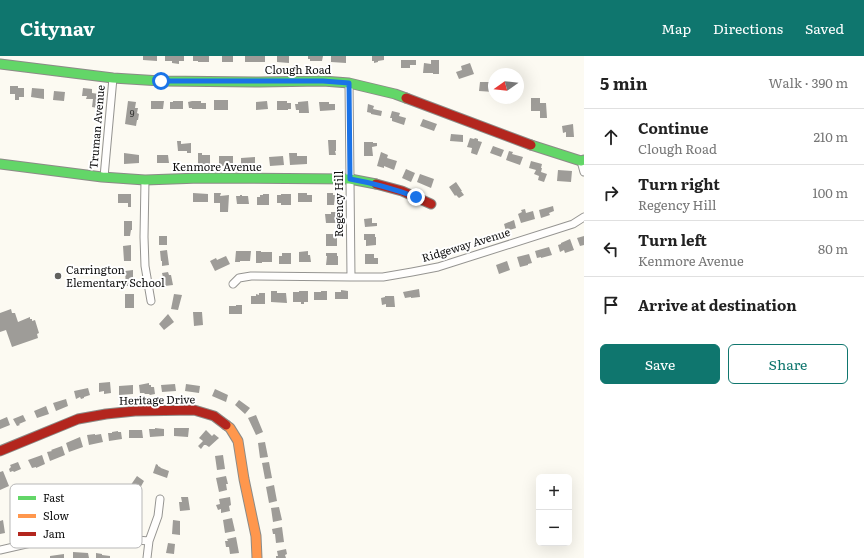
<!DOCTYPE html>
<meta charset="utf-8">
<style>
body{margin:0;font-family:Literata,serif;background:#f2f2f2;color:#222}
.controls{position:absolute;right:12px;bottom:12px;display:grid;overflow:hidden;border-radius:6px;box-shadow:0 4px 16px #0002}
.controls button{width:36px;height:36px;display:grid;place-items:center;padding:0;border:0;border-bottom:1px solid #e0e0e0;background:#fff;color:#222;font:20px sans-serif}
.compass{position:absolute;left:488px;top:12px;width:36px;height:36px;border-radius:50%;background:#fff;box-shadow:0 4px 16px #0002;rotate:255deg}
.stop{position:absolute;width:12px;height:12px;margin:-9px;border:3px solid #1a73e8;border-radius:50%;background:#fff}
.stop.end{background:#1a73e8;border-color:#fff;box-shadow:0 1px 4px #0008}
.list{margin:0;padding:0;list-style:none}
h2{display:flex;justify-content:space-between;align-items:center;height:52px;margin:0;padding:0 16px;font-size:17px}
h2 small{font-size:13px;font-weight:400;color:#767676}
.list li{display:grid;grid-template-columns:26px 1fr auto;gap:12px;align-items:center;box-sizing:border-box;height:56px;padding:0 16px;border-top:1px solid #e0e0e0}
.list b{display:block;font-size:15px;white-space:nowrap}
.list p{margin:0;font-size:13px;white-space:nowrap;color:#767676}
.list em{font-size:13px;font-style:normal;color:#767676}
.actions{display:flex;gap:8px;padding:12px 16px}
.actions a{flex:1;padding:9px 0;border:1px solid #0f766e;border-radius:6px;text-align:center;font-size:14px;color:#0f766e}
.actions .main{background:#0f766e;color:#fff}
.icon{flex:none;width:22px;height:22px;fill:none;stroke:currentColor;stroke-width:2;stroke-linecap:round;stroke-linejoin:round}
.map{position:relative;flex:none;width:584px;height:502px;overflow:hidden}
header{display:flex;align-items:center;gap:24px;box-sizing:border-box;height:56px;padding:0 20px;background:#0f766e;color:#fff}
header strong{font-size:19px}
nav{display:flex;gap:22px;margin-inline-start:auto;font-size:14px}
main{display:flex}
aside{flex:1;background:#fff}
.map>svg:first-child{display:block}
</style>
<header>
<strong>Citynav</strong>
<nav><a>Map</a><a>Directions</a><a>Saved</a></nav>
</header>
<main>
<div class="map">
<svg width="584" height="502" viewBox="0 0 584 502">
<rect width="100%" height="100%" fill="#fcfaf2"/>
<path fill="#9e9c98" d="M 143,0 L 157,0 L 157,5 L 143,4 Z
M 165,0 L 184,0 L 184,5 L 179,5 L 179,8 L 172,7 L 172,5 L 165,5 Z
M 193,0 L 209,0 L 209,6 L 198,6 L 198,5 L 193,5 Z
M 222,0 L 233,0 L 233,6 L 222,6 Z
M 245,0 L 265,0 L 265,6 L 245,6 Z
M 277,0 L 289,0 L 289,7 L 277,6 Z
M 308,0 L 323,0 L 322,5 L 310,5 L 310,3 L 308,3 Z
M 331,0 L 346,0 L 346,7 L 331,6 Z
M 372,0 L 384,0 L 384,4 L 378,5 L 378,6 L 374,7 L 374,5 L 372,5 Z
M 401,4 L 416,4 L 416,9 L 410,9 L 410,12 L 401,12 Z
M 431,4 L 439,4 L 439,18 L 433,18 L 433,17 L 423,17 L 424,7 L 431,8 Z
M 470,7 L 474,18 L 459,23 L 456,16 L 462,14 L 461,10 Z
M 480,26 L 494,26 L 494,36 L 479,35 Z
M 10,30 L 18,30 L 18,32 L 24,32 L 24,41 L 19,41 L 19,44 L 15,44 L 15,38 L 10,38 Z
M 32,32 L 44,33 L 44,43 L 31,41 Z
M 83,32 L 92,33 L 92,37 L 99,38 L 98,52 L 92,51 L 93,43 L 86,43 L 87,40 L 82,40 Z
M 54,35 L 65,36 L 64,45 L 53,44 Z
M 531,42 L 540,42 L 540,47 L 546,47 L 547,62 L 540,62 L 540,55 L 531,55 Z
M 214,44 L 228,44 L 228,54 L 214,54 Z
M 128,45 L 136,46 L 135,52 L 138,52 L 137,57 L 139,58 L 138,64 L 137,64 L 136,70 L 125,68 Z
M 151,45 L 164,45 L 163,53 L 151,53 Z
M 173,45 L 183,45 L 183,53 L 170,53 L 170,46 L 173,46 Z
M 192,45 L 201,45 L 201,47 L 206,47 L 206,53 L 192,53 L 192,52 L 189,52 L 188,46 Z
M 267,45 L 268,53 L 256,54 L 256,46 Z
M 277,45 L 287,45 L 287,47 L 291,47 L 291,53 L 288,53 L 288,54 L 277,54 Z
M 308,45 L 309,57 L 299,57 L 299,54 L 296,54 L 295,48 L 298,48 L 298,46 Z
M 319,46 L 329,46 L 329,48 L 335,48 L 335,54 L 320,55 Z
M 368,48 L 374,50 L 373,53 L 382,55 L 381,60 L 371,58 L 371,57 L 367,56 Z
M 392,55 L 400,57 L 399,60 L 406,62 L 404,69 L 392,65 L 392,62 L 390,62 Z
M 423,63 L 437,68 L 434,75 L 420,70 Z
M 573,68 L 574,81 L 566,81 L 566,76 L 563,77 L 562,70 Z
M 451,78 L 463,79 L 463,86 L 450,85 Z
M 470,82 L 474,83 L 475,82 L 478,83 L 478,85 L 482,86 L 477,99 L 471,97 L 472,92 L 467,91 Z
M 328,84 L 336,84 L 336,95 L 335,95 L 336,99 L 329,99 Z
M 177,85 L 181,85 L 181,88 L 191,87 L 191,97 L 187,97 L 187,95 L 178,95 Z
M 364,86 L 373,86 L 373,87 L 377,87 L 377,90 L 372,91 L 373,100 L 364,100 Z
M 493,90 L 504,94 L 501,101 L 490,97 Z
M 509,95 L 513,96 L 512,98 L 523,101 L 520,109 L 506,104 Z
M 381,96 L 388,99 L 387,102 L 397,105 L 394,114 L 384,110 L 384,112 L 377,110 Z
M 124,97 L 139,99 L 139,107 L 124,108 Z
M 198,97 L 202,97 L 202,99 L 210,99 L 210,108 L 198,109 Z
M 289,97 L 297,97 L 297,100 L 307,100 L 307,108 L 290,109 Z
M 157,99 L 168,99 L 169,107 L 157,107 Z
M 219,100 L 233,100 L 233,109 L 228,109 L 228,110 L 219,110 Z
M 283,100 L 284,109 L 270,110 L 269,101 Z
M 255,101 L 255,108 L 250,108 L 250,110 L 241,110 L 241,102 Z
M 531,105 L 542,108 L 541,112 L 542,112 L 541,116 L 547,118 L 544,126 L 538,124 L 539,120 L 534,118 L 536,114 L 529,112 Z
M 406,113 L 415,117 L 411,126 L 402,122 Z
M 558,114 L 572,115 L 571,126 L 557,125 Z
M 420,118 L 434,123 L 431,132 L 417,126 Z
M 456,126 L 462,135 L 461,135 L 464,139 L 459,142 L 456,139 L 455,140 L 449,131 Z
M 193,137 L 208,138 L 208,146 L 193,146 Z
M 214,137 L 221,137 L 220,140 L 229,139 L 228,156 L 220,156 L 220,147 L 214,147 Z
M 298,137 L 307,137 L 307,139 L 312,139 L 312,146 L 298,146 Z
M 327,137 L 333,137 L 333,139 L 335,139 L 334,149 L 327,149 Z
M 118,138 L 131,138 L 131,151 L 128,151 L 128,147 L 118,147 Z
M 263,138 L 269,138 L 269,149 L 257,149 L 257,141 L 260,141 L 260,139 L 263,139 Z
M 281,138 L 291,138 L 291,149 L 281,149 L 281,147 L 277,147 L 277,139 L 281,139 Z
M 240,139 L 242,139 L 242,140 L 248,140 L 249,148 L 237,148 L 236,140 L 240,140 Z
M 553,150 L 554,155 L 549,157 L 550,159 L 541,162 L 539,154 Z
M 525,153 L 526,157 L 533,155 L 535,163 L 521,167 L 518,158 L 522,156 L 521,154 Z
M 331,156 L 337,156 L 337,167 L 326,167 L 325,158 L 331,158 Z
M 372,162 L 372,167 L 377,167 L 377,170 L 365,171 L 364,163 Z
M 514,164 L 516,172 L 506,175 L 504,168 Z
M 124,165 L 132,165 L 132,174 L 131,174 L 130,180 L 124,180 Z
M 326,178 L 337,178 L 337,190 L 326,190 Z
M 364,178 L 375,178 L 375,181 L 376,181 L 376,189 L 366,190 L 366,184 L 364,184 Z
M 159,180 L 167,180 L 167,189 L 159,189 Z
M 584,180 L 584,189 L 580,190 L 577,182 Z
M 570,183 L 574,194 L 565,197 L 564,194 L 560,196 L 558,189 L 561,188 L 561,187 Z
M 131,189 L 131,205 L 124,205 L 123,190 Z
M 549,191 L 552,199 L 541,202 L 541,201 L 537,202 L 535,195 Z
M 167,194 L 169,209 L 162,210 L 162,205 L 161,205 L 160,195 Z
M 236,195 L 251,195 L 250,205 L 240,205 L 240,206 L 235,206 Z
M 256,195 L 261,195 L 261,196 L 272,196 L 272,206 L 262,206 L 262,207 L 256,207 Z
M 308,195 L 308,199 L 310,199 L 311,206 L 299,206 L 299,196 Z
M 282,197 L 291,197 L 291,208 L 279,208 L 279,200 L 282,200 Z
M 326,197 L 337,197 L 337,200 L 338,200 L 338,209 L 326,209 L 327,200 L 326,200 Z
M 365,198 L 374,198 L 374,202 L 378,202 L 378,208 L 365,208 Z
M 529,198 L 532,207 L 528,208 L 528,209 L 520,211 L 517,201 Z
M 226,200 L 230,208 L 215,215 L 210,205 L 216,202 L 217,204 Z
M 507,205 L 510,214 L 499,218 L 496,209 Z
M 133,214 L 133,230 L 126,230 L 125,215 Z
M 168,216 L 169,219 L 171,219 L 173,229 L 165,230 L 162,217 Z
M 419,233 L 420,241 L 411,242 L 411,241 L 405,242 L 403,236 Z
M 341,234 L 348,235 L 348,243 L 335,243 L 335,236 L 341,236 Z
M 271,235 L 277,235 L 277,237 L 286,237 L 287,247 L 271,246 Z
M 299,235 L 308,235 L 308,246 L 304,246 L 304,248 L 301,248 L 301,246 L 293,246 L 293,236 L 299,236 Z
M 321,235 L 327,235 L 327,244 L 314,244 L 314,236 L 321,236 Z
M 259,237 L 265,237 L 265,248 L 251,248 L 251,240 L 256,240 L 256,238 L 259,239 Z
M 125,238 L 134,238 L 134,252 L 125,252 Z
M 174,238 L 182,239 L 178,254 L 171,253 Z
M 385,240 L 394,240 L 395,251 L 386,251 L 386,248 L 382,249 L 381,242 L 385,241 Z
M 236,249 L 242,249 L 242,258 L 229,258 L 229,250 L 236,250 Z
M 11,253 L 12,257 L 15,257 L 18,266 L 30,261 L 30,263 L 32,263 L 32,265 L 35,264 L 39,277 L 37,278 L 38,282 L 12,291 L 6,274 L 0,276 L 0,257 Z
M 193,256 L 202,256 L 203,269 L 194,270 Z
M 168,258 L 174,266 L 164,274 L 159,268 Z
M 110,326 L 111,337 L 104,338 L 104,335 L 99,336 L 99,327 Z
M 149,327 L 149,329 L 151,329 L 151,331 L 154,331 L 155,338 L 150,339 L 149,338 L 145,338 L 144,337 L 140,337 L 139,329 Z
M 175,328 L 176,335 L 162,336 L 161,329 Z
M 186,328 L 200,330 L 199,337 L 185,335 Z
M 133,329 L 133,338 L 119,339 L 119,330 Z
M 88,332 L 90,339 L 84,341 L 84,342 L 81,343 L 80,341 L 76,343 L 74,335 Z
M 215,333 L 228,339 L 226,346 L 212,340 Z
M 66,343 L 68,350 L 56,355 L 53,347 Z
M 239,344 L 250,352 L 245,358 L 235,349 Z
M 46,350 L 49,358 L 37,362 L 34,355 Z
M 23,359 L 26,365 L 19,368 L 20,369 L 17,370 L 13,363 Z
M 256,359 L 263,376 L 256,379 L 248,362 Z
M 7,361 L 10,369 L 0,373 L 0,364 Z
M 155,372 L 164,373 L 164,380 L 150,381 L 149,373 L 155,373 Z
M 174,372 L 189,372 L 188,381 L 174,380 Z
M 129,374 L 142,374 L 143,382 L 129,382 Z
M 206,374 L 212,380 L 214,378 L 219,382 L 209,391 L 206,389 L 204,389 L 201,393 L 198,390 L 203,385 L 199,382 Z
M 118,375 L 118,376 L 121,376 L 122,383 L 109,385 L 108,377 L 112,377 L 112,376 Z
M 95,378 L 95,379 L 101,378 L 103,386 L 89,389 L 87,379 Z
M 80,381 L 83,391 L 69,396 L 66,387 Z
M 265,386 L 268,401 L 260,402 L 258,387 Z
M 62,390 L 65,399 L 50,405 L 47,396 L 52,395 L 51,394 Z
M 42,399 L 45,408 L 36,412 L 36,411 L 32,412 L 28,404 Z
M 223,399 L 225,413 L 217,414 L 215,400 Z
M 18,406 L 21,413 L 14,416 L 13,415 L 10,416 L 9,413 L 11,411 L 10,409 Z
M 269,406 L 272,422 L 265,423 L 262,407 Z
M 156,408 L 158,409 L 158,410 L 160,411 L 161,412 L 169,415 L 167,422 L 153,417 Z
M 3,415 L 9,430 L 0,434 L 0,416 Z
M 137,420 L 144,425 L 139,434 L 138,433 L 135,437 L 128,433 Z
M 226,420 L 228,428 L 226,428 L 227,434 L 219,436 L 216,422 Z
M 274,429 L 277,445 L 269,447 L 266,431 Z
M 181,441 L 188,441 L 190,454 L 180,455 L 179,446 L 182,446 Z
M 230,441 L 231,449 L 229,450 L 230,455 L 221,457 L 221,453 L 218,454 L 216,449 L 220,448 L 219,443 Z
M 279,451 L 282,464 L 273,466 L 271,452 Z
M 232,462 L 235,475 L 225,477 L 223,464 Z
M 3,464 L 5,477 L 0,478 L 0,465 Z
M 173,464 L 180,465 L 180,479 L 172,478 Z
M 282,471 L 284,486 L 276,487 L 275,478 L 273,478 L 272,473 Z
M 236,481 L 239,497 L 230,498 L 229,491 L 226,491 L 225,485 L 228,485 L 227,483 Z
M 168,487 L 175,488 L 174,498 L 166,497 Z
M 286,493 L 287,498 L 285,499 L 286,502 L 276,502 L 276,500 L 278,500 L 277,495 Z
M 73,496 L 88,497 L 89,502 L 73,502 Z
M 96,497 L 102,498 L 102,499 L 110,500 L 110,502 L 96,502 Z
M 64,498 L 64,502 L 50,502 L 50,500 Z"/>
<g fill="none" stroke-linecap="round" stroke-linejoin="round">
<defs>
<path id="street" d="M 349,27 L 351,221
M 581,105 L 584,116
M 104,121 L 113,22
M 145,124 L 144,181 L 145,210 L 151,245
M 233,228 L 239,222 L 251,220 L 351,221 L 383,221 L 412,216 L 438,211 L 573,168 L 584,161
M 0,494 L 48,483 L 73,479 L 149,485
M 147,502 L 149,485 L 158,460 L 160,443"/>
<path id="fast" d="M 0,8 L 113,22 L 161,25 L 259,26 L 323,25 L 349,27 L 395,38 L 406,42
M 531,89 L 581,105 L 584,104
M 0,108 L 102,121 L 145,124 L 200,122 L 350,123 L 376,128"/>
<path id="slow" d="M 226,369 L 230,372 L 238,385 L 244,423 L 256,480 L 257,502"/>
<path id="jam" d="M 406,42 L 531,89
M 376,128 L 402,135 L 431,148
M 0,395 L 78,363 L 106,358 L 135,355 L 194,354 L 214,360 L 226,369"/>
</defs>
<use href="#street" stroke="#959491" stroke-width="9"/>
<use href="#fast" stroke="#8c8b87" stroke-width="11"/>
<use href="#slow" stroke="#8c8b87" stroke-width="11"/>
<use href="#jam" stroke="#8c8b87" stroke-width="11"/>
<use href="#street" stroke="#fffefd" stroke-width="7"/>
<use href="#fast" stroke="#63d668" stroke-width="9"/>
<use href="#slow" stroke="#ff974d" stroke-width="9"/>
<use href="#jam" stroke="#b3261e" stroke-width="9"/>
</g>
<g fill="none" stroke-linecap="round" stroke-linejoin="round">
<path stroke="#1a73e8" stroke-width="5" d="M 161,25 L 323,25 L 349,27 L 350,123 C 373,127 394,133 416,141"/>
</g>
<circle fill="#61615e" stroke="#fff" stroke-width="1.5" cx="58" cy="220" r="4"/>
<g text-anchor="middle" stroke-width="4" stroke-linejoin="round" paint-order="stroke">
<g font-size="9" fill="#323230">
<text x="132" y="61">9</text>
</g>
<g font-size="11" fill="#0e0e0e" stroke="#fff">
<text x="298" y="18">Clough Road</text>
<text transform="translate(97 71) rotate(-85)" y="4">Truman Avenue</text>
<text x="217" y="115">Kenmore Avenue</text>
<text transform="translate(339 148) rotate(-90)" y="4">Regency Hill</text>
<text transform="translate(466 189) rotate(-17)" y="4">Ridgeway Avenue</text>
<text transform="translate(157 344) rotate(-1)" y="4">Heritage Drive</text>
</g>
<g font-size="11" fill="#0e0e0e" stroke="#fff" text-anchor="start">
<text x="66" y="218">Carrington<tspan x="66" dy="13">Elementary School</tspan></text>
</g>
</g>
<rect x="10" y="428" width="132" height="64" rx="6" fill="#fff" stroke="#b7b7b7" stroke-width="1"/>
<rect x="18" y="440" width="18" height="4" fill="#63d668"/>
<rect x="18" y="458" width="18" height="4" fill="#ff974d"/>
<rect x="18" y="476" width="18" height="4" fill="#b3261e"/>
<g font-size="11" fill="#0e0e0e">
<text x="43" y="446">Fast</text>
<text x="43" y="464">Slow</text>
<text x="43" y="482">Jam</text>
</g>
</svg>
<div class="controls">
<button>+</button>
<button>−</button>
</div>
<svg class="compass" viewBox="-18 -18 36 36"><path d="M0-13l5 13h-10z" fill="#e53935"/><path d="M0 13l5-13h-10z" fill="#767676"/></svg>
<div class="stop" style="left:161px;top:25px"></div>
<div class="stop end" style="left:416px;top:141px"></div>
</div>
<aside>
<h2>5 min<small>Walk · 390 m</small></h2>
<ul class="list">
<li><svg class="icon" aria-label="ahead" viewBox="0 0 24 24"><path d="M12 20V5M6 11l6-6 6 6"/></svg><div><b>Continue</b><p>Clough Road</p></div><em>210 m</em></li>
<li><svg class="icon" aria-label="right" viewBox="0 0 24 24"><path d="M7 20v-9h11M14 6l5 5-5 5"/></svg><div><b>Turn right</b><p>Regency Hill</p></div><em>100 m</em></li>
<li><svg class="icon" aria-label="left" viewBox="0 0 24 24"><path d="M17 20v-9H6M10 6l-5 5 5 5"/></svg><div><b>Turn left</b><p>Kenmore Avenue</p></div><em>80 m</em></li>
<li><svg class="icon" aria-label="arrive" viewBox="0 0 24 24"><path d="M6 21V4h12l-3 4 3 4H6"/></svg><div><b>Arrive at destination</b></div></li>
</ul>
<div class="actions"><a class="main">Save</a><a>Share</a></div>
</aside>
</main>
